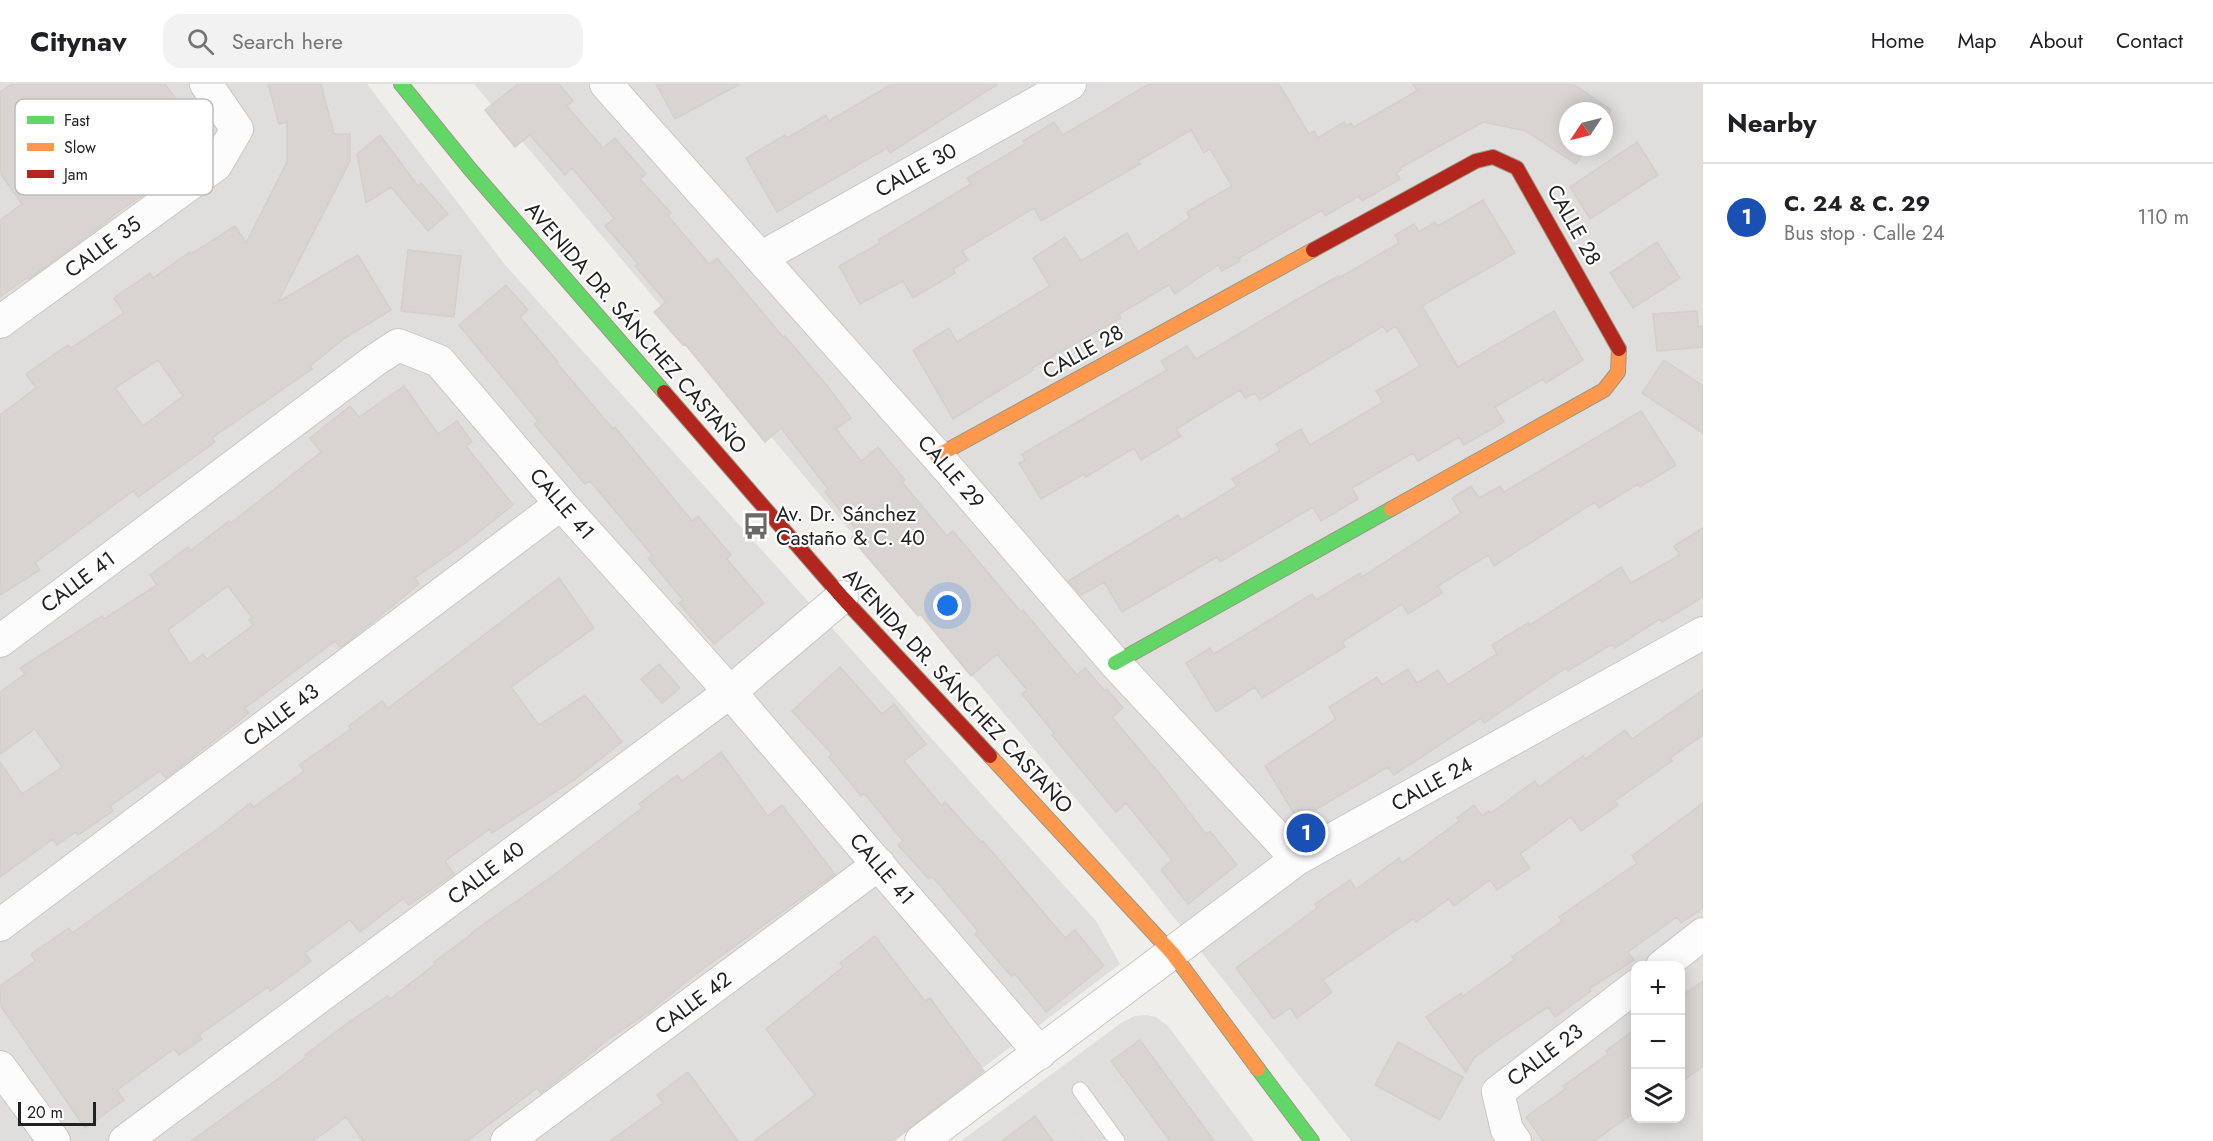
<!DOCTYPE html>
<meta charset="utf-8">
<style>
body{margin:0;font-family:Jost,sans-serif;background:#f2f2f2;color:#202124}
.controls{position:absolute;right:18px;bottom:18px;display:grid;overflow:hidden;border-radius:12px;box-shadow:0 3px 15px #0003}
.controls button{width:54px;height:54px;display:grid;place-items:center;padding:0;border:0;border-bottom:2px solid #e0e0e0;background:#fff;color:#202124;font:30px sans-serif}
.compass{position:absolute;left:1559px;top:18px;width:54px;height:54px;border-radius:50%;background:#fff;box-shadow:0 3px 15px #0003;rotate:235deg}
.scale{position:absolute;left:18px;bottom:15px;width:78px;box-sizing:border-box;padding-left:6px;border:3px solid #222;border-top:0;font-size:16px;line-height:21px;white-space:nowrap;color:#222;-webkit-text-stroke:4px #fff;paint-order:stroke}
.you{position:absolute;left:948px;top:522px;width:21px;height:21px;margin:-15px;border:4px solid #fff;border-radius:50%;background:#1a73e8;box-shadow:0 0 0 9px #1a73e833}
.badge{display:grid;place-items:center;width:39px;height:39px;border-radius:50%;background:#6a6968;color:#fff;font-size:20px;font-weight:700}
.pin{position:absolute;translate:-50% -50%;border:3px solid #fff;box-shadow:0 2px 6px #0006}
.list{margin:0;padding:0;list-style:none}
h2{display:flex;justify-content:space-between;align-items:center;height:78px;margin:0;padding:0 24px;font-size:26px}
h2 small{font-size:20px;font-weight:400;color:#757577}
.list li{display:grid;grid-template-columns:39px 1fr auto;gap:18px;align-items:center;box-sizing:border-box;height:108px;padding:0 24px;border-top:2px solid #e0e0e0}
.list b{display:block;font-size:22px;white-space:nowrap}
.list p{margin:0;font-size:20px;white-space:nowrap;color:#757577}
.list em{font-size:20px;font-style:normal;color:#757577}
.icon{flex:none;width:33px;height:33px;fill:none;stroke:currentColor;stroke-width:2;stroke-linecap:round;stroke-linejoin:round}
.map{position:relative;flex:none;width:1703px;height:1057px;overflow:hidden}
header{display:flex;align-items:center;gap:36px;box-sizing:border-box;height:84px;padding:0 30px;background:#fff;border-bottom:2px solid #e0e0e0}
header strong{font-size:28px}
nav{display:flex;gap:33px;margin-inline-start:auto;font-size:21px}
.search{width:420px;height:54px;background:#f2f2f2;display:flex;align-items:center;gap:15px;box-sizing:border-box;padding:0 21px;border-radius:18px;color:#757577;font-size:22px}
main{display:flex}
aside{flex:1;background:#fff}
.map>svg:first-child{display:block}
</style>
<header>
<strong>Citynav</strong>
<div class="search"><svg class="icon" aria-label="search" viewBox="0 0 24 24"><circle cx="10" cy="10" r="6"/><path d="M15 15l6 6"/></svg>Search here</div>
<nav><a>Home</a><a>Map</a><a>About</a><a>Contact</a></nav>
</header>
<main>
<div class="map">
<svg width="1703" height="1057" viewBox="0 0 1703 1057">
<rect width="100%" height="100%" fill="#f0eeeb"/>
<path fill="#dfdedc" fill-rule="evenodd" d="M 0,0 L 367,0 L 506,182 L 1096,837 L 1120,880 L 886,1057 L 0,1057 Z
M 474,0 L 1703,0 L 1703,1057 L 1351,1057 L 1145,797 ZM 1568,27 L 1604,27 L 1604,63 L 1568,63 ZM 1636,882 L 1680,882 L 1680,1034 L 1636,1034 Z
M 1147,931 L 1156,933 L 1168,942 L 1254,1057 L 961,1057 L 1121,939 L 1134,932 Z"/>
<path fill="#e0dfde" d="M 1117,997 L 1161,1057 L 1084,1057 L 1070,1038 Z"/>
<path fill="#d7d4d2" stroke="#d3d0cc" stroke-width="1.5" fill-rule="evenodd" d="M 12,0 L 165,0 L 208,59 L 204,65 L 156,100 L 157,102 L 112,132 L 113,133 L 29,195 L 28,193 L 0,213 L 0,136 L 22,120 L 0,89 L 0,8 Z
M 268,0 L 321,0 L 334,50 L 350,50 L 350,77 L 278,218 L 358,171 L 391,226 L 345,254 L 310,282 L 312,285 L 212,354 L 215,358 L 138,413 L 133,407 L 35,479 L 40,486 L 0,511 L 0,331 L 36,304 L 26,290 L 68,261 L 71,264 L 124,229 L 114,214 L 150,189 L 153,194 L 190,168 L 191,170 L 235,142 L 246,159 L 287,78 L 287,38 L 279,40 ZM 158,276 L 183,312 L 143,342 L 115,304 Z
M 518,0 L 559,0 L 573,17 L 567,22 L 603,64 L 615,54 L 646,90 L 640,95 L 671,129 L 668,132 L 709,180 L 717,174 L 783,253 L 785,252 L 829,304 L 851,334 L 836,345 L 861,377 L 878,363 L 905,396 L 902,398 L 947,452 L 953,447 L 1021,528 L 1023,526 L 1077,591 L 1085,584 L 1105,607 L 1107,605 L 1123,624 L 1112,633 L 1160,690 L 1206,750 L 1210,747 L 1237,781 L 1188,820 L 1161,786 L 1172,776 L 1126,719 L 1116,728 L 1052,651 L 1054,649 L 1022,610 L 1027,606 L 997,570 L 971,592 L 920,530 L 918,532 L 851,454 L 858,448 L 825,408 L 828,405 L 781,344 L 765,358 L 685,260 L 683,261 L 654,228 L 666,218 L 635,182 L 638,180 L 605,142 L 614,134 L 572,84 L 565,91 L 530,51 L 515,63 L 485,26 Z
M 656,0 L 740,0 L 675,35 Z
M 892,0 L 998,0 L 890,69 L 887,64 L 777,128 L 746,74 L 785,51 L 787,54 L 826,31 L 829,37 Z
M 1149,0 L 1279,0 L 1309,50 L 1314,47 L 1318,54 L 1344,38 L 1347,42 L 1351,39 L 1354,43 L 1417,7 L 1413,0 L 1573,0 L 1611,26 L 1604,37 L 1604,27 L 1568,27 L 1568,63 L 1587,63 L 1576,80 L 1526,47 L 1483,38 L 1400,84 L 1401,86 L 1396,89 L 1400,95 L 1362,117 L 1359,112 L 1325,132 L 1322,126 L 1239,174 L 1240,177 L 1222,187 L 1218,181 L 1175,210 L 1169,201 L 1119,230 L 1121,234 L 1032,284 L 1033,286 L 953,335 L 913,266 L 949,244 L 957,258 L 1050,202 L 1033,174 L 1065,153 L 1081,177 L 1127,149 L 1138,168 L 1190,134 L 1187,128 L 1232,102 L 1210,65 L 1204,69 L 1191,46 L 1138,77 L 1140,80 L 1041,137 L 1034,124 L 962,167 L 968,176 L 953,185 L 955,189 L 913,214 L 903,197 L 860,220 L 839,182 L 880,159 L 878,156 L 971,100 L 967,94 L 1025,60 L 1023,57 L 1054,38 L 1063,51 Z
M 380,51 L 418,102 L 421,99 L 448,130 L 428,147 L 391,103 L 366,119 L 357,70 Z
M 1637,58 L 1658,91 L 1590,135 L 1570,103 Z
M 1483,116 L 1515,169 L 1422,222 L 1458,283 L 1554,227 L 1583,276 L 1546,299 L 1543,295 L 1495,323 L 1504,338 L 1464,361 L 1459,353 L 1418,377 L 1413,369 L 1352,404 L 1358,415 L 1321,437 L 1313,423 L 1220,478 L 1217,473 L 1122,528 L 1104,498 L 1081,511 L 1068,497 L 1178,431 L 1181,436 L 1237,402 L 1232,395 L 1280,367 L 1276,360 L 1301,345 L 1310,361 L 1383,318 L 1376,307 L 1420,282 L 1396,242 L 1387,248 L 1383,242 L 1260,316 L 1255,309 L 1245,314 L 1240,306 L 1176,345 L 1181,352 L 1141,376 L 1134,364 L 1086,393 L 1084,390 L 1041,415 L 1019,379 L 1025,376 L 1022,370 L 1167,286 L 1161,277 L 1187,262 L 1196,275 L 1291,219 L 1338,192 L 1339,194 L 1399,159 L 1395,151 L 1414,140 L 1419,148 L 1435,138 L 1438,142 Z
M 1657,158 L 1680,194 L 1633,224 L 1610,189 Z
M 408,166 L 461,172 L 454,233 L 401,227 Z
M 506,201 L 528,226 L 520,233 L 558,278 L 557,279 L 613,345 L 615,343 L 692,437 L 698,432 L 731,471 L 727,475 L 764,519 L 714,560 L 679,519 L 683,516 L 648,474 L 652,471 L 590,397 L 585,400 L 561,372 L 534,340 L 538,337 L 459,241 Z
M 1697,227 L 1698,242 L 1703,242 L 1703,263 L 1657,267 L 1653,230 Z
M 1664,276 L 1703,302 L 1703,349 L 1642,309 Z
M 404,302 L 438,350 L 457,337 L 472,358 L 466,362 L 513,421 L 468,457 L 415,494 L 419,500 L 353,554 L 340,563 L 335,557 L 245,624 L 249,629 L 166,694 L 160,687 L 110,722 L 113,727 L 78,751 L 76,748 L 57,761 L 53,755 L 0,793 L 0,678 L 22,710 L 62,683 L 35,645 L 0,670 L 0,608 L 25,590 L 20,584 L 102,532 L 104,535 L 157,501 L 150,491 L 188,463 L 191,466 L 229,437 L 231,439 L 321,368 L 310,354 L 350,322 L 359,333 ZM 228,502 L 252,534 L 249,536 L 253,541 L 207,575 L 203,570 L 190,580 L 168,546 Z
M 1641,327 L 1676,381 L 1640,403 L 1638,400 L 1599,424 L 1595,418 L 1494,482 L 1488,471 L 1438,502 L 1442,509 L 1408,530 L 1402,520 L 1342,558 L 1345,563 L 1262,614 L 1255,603 L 1216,628 L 1186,579 L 1210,564 L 1214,570 L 1312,510 L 1316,516 L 1360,489 L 1362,493 L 1461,429 L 1452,414 L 1471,402 L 1479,414 L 1500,402 L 1504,408 Z
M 1703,444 L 1703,513 L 1662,538 L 1660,535 L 1615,564 L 1612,560 L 1568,587 L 1566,584 L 1484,639 L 1481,634 L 1394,691 L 1388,683 L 1298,736 L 1265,682 L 1336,635 L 1329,623 L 1377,593 L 1382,601 L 1408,585 L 1417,599 L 1438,586 L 1448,601 L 1497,570 L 1492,561 L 1528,539 L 1530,541 L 1621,483 L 1631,499 L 1680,471 L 1674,462 Z
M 559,494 L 594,544 L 511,603 L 539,641 L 585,611 L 622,658 L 574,696 L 492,749 L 490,745 L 445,777 L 454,790 L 409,821 L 404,814 L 360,848 L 350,836 L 305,869 L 311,877 L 270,907 L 268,903 L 199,951 L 202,955 L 179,971 L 174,965 L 117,1006 L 124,1016 L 85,1044 L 0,921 L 0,902 L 35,877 L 31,870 L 69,844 L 72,849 L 219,744 L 250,719 L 254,723 L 304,687 L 299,681 L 351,645 L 349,642 L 382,617 L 388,624 Z
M 659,580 L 680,604 L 662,619 L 641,595 Z
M 840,583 L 882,630 L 894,620 L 926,660 L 904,677 L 942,722 L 945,718 L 981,758 L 983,757 L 1065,854 L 1075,846 L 1104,882 L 1046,928 L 1015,890 L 1011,892 L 975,850 L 978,847 L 932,792 L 929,795 L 898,761 L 903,757 L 864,709 L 861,712 L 829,673 L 832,670 L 792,627 Z
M 1703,606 L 1703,651 L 1670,674 L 1672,677 L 1615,717 L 1618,721 L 1581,747 L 1571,733 L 1520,770 L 1530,784 L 1497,806 L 1490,796 L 1454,822 L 1449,815 L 1416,838 L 1413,835 L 1323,896 L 1332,908 L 1297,934 L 1290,924 L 1274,935 L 1236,884 L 1317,824 L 1315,820 L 1350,796 L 1356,805 L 1399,774 L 1402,779 L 1459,737 L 1457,734 L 1474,721 L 1482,732 L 1489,727 L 1491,729 L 1535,697 L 1539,703 L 1583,672 L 1585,675 L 1625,646 L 1632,655 Z
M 721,668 L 768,732 L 782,721 L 835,790 L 693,892 L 650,927 L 610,954 L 541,1009 L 537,1004 L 467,1057 L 363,1057 L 346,1033 L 313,1057 L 191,1057 L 279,994 L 306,973 L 305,971 L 349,938 L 388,912 L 390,915 L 435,880 L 434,878 L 472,850 L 471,849 L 551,793 L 642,724 L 639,720 L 677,691 L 682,697 Z
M 1703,719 L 1703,824 L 1681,839 L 1677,833 L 1628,868 L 1634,876 L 1589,905 L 1591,907 L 1555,933 L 1548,923 L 1504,952 L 1474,974 L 1466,988 L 1426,933 L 1461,909 L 1463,912 L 1514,876 L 1512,873 L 1562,837 L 1559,833 L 1637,779 L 1632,772 Z
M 875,852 L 925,917 L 930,914 L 984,987 L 893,1057 L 754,1057 L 815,1011 L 766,945 L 843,883 L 840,879 Z
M 1703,897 L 1703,982 L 1680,999 L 1680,913 Z
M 1635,945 L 1635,1028 L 1594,1057 L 1543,1057 L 1526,1033 L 1565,1005 L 1563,1002 L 1608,970 L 1606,967 Z
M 1140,956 L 1214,1057 L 1170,1057 L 1111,977 Z
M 1398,958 L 1463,993 L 1440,1036 L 1375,1001 Z
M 688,988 L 738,1057 L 610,1057 L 663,1019 L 657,1011 Z
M 1035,1032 L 1053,1057 L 1002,1057 Z"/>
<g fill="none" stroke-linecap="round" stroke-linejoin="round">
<defs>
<path id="lane" d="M 1080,1006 L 1117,1057"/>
<path id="street" d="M 606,0 L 937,372 L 1115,579 L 1297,775
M 762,173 L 1070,0
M 0,238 L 216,81 L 237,45 L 206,0
M 0,557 L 374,277 L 398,261 L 439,277 L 561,420 L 730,608 L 1040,969
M 0,841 L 561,420
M 1662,882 L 1703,850
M 0,983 L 54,1057
M 125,1057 L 730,608 L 842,513
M 507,1057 L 879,780
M 921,1057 L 1297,775 L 1703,549
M 1515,1057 L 1507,1046 L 1498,1008 L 1636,902"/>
<path id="fast" d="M 401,0 L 470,85 L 664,308
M 1115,579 L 1391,425
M 1258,985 L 1312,1057"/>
<path id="slow" d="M 937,372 L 1313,166
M 1391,425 L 1604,306 L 1618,288 L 1619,265
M 990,672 L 1173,870 L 1258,985"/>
<path id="jam" d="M 1313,166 L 1476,77 L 1493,73 L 1517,84 L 1619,265
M 664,308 L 842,513 L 990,672"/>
</defs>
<use href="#lane" stroke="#c9c8c7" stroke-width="17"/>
<use href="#street" stroke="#c9c8c7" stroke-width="34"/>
<use href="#fast" stroke="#999a82" stroke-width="16"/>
<use href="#slow" stroke="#999a82" stroke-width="16"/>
<use href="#jam" stroke="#999a82" stroke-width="16"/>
<use href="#lane" stroke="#fdfcfc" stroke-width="15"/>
<use href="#street" stroke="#fdfcfc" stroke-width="32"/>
<use href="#fast" stroke="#63d668" stroke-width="14"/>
<use href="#slow" stroke="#ff974d" stroke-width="14"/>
<use href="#jam" stroke="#b3261e" stroke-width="14"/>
</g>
<defs>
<symbol id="bus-bare" viewBox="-9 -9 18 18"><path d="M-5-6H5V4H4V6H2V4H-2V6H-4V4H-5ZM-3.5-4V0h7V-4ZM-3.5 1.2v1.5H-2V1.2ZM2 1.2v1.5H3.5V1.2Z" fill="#6a6968" stroke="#fff" stroke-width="2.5" paint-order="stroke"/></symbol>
</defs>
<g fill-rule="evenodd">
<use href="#bus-bare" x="737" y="423" width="38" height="38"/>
</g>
<g text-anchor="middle" stroke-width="4.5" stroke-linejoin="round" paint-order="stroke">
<g font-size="21" fill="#222" stroke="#fff">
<text transform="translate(916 86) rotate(-29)" y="7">CALLE 30</text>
<text transform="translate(1574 141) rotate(61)" y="7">CALLE 28</text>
<text transform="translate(103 163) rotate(-36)" y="7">CALLE 35</text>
<text transform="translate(636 244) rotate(49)" y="7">AVENIDA DR. SÁNCHEZ CASTAÑO</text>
<text transform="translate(1083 268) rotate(-29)" y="7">CALLE 28</text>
<text transform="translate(951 388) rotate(49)" y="7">CALLE 29</text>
<text transform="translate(562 420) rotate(49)" y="7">CALLE 41</text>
<text transform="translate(78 498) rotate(-37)" y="7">CALLE 41</text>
<text transform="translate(958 607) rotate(47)" y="7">AVENIDA DR. SÁNCHEZ CASTAÑO</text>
<text transform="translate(281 631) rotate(-37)" y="7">CALLE 43</text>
<text transform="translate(1432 700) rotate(-29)" y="7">CALLE 24</text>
<text transform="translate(882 785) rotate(49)" y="7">CALLE 41</text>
<text transform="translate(486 789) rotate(-37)" y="7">CALLE 40</text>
<text transform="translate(693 919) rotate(-37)" y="7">CALLE 42</text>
<text transform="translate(1545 971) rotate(-37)" y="7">CALLE 23</text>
</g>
<g font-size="21" fill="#222" stroke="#fff" text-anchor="start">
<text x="776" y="437">Av. Dr. Sánchez<tspan x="776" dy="24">Castaño &amp; C. 40</tspan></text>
</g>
</g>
<rect x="15" y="15" width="198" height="96" rx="9" fill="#fff" stroke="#bdbdbd" stroke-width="1.5"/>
<rect x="27" y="32" width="27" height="8" fill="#63d668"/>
<rect x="27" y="59" width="27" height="8" fill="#ff974d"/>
<rect x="27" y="86" width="27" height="8" fill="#b3261e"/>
<g font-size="16" fill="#222">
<text x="64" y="42">Fast</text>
<text x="64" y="69">Slow</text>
<text x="64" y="96">Jam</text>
</g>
</svg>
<div class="controls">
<button>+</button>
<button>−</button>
<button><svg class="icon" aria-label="layers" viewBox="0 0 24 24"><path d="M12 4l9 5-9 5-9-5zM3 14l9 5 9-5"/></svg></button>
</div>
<svg class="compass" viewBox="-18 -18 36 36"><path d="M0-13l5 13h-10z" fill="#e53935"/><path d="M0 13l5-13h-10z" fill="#757577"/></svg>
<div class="scale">20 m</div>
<div class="you"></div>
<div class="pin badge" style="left:1306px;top:749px;background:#1a4fb4">1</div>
</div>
<aside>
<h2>Nearby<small></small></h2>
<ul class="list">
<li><span class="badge" style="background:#1a4fb4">1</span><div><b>C. 24 &amp; C. 29</b><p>Bus stop · Calle 24</p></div><em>110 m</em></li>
</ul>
</aside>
</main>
